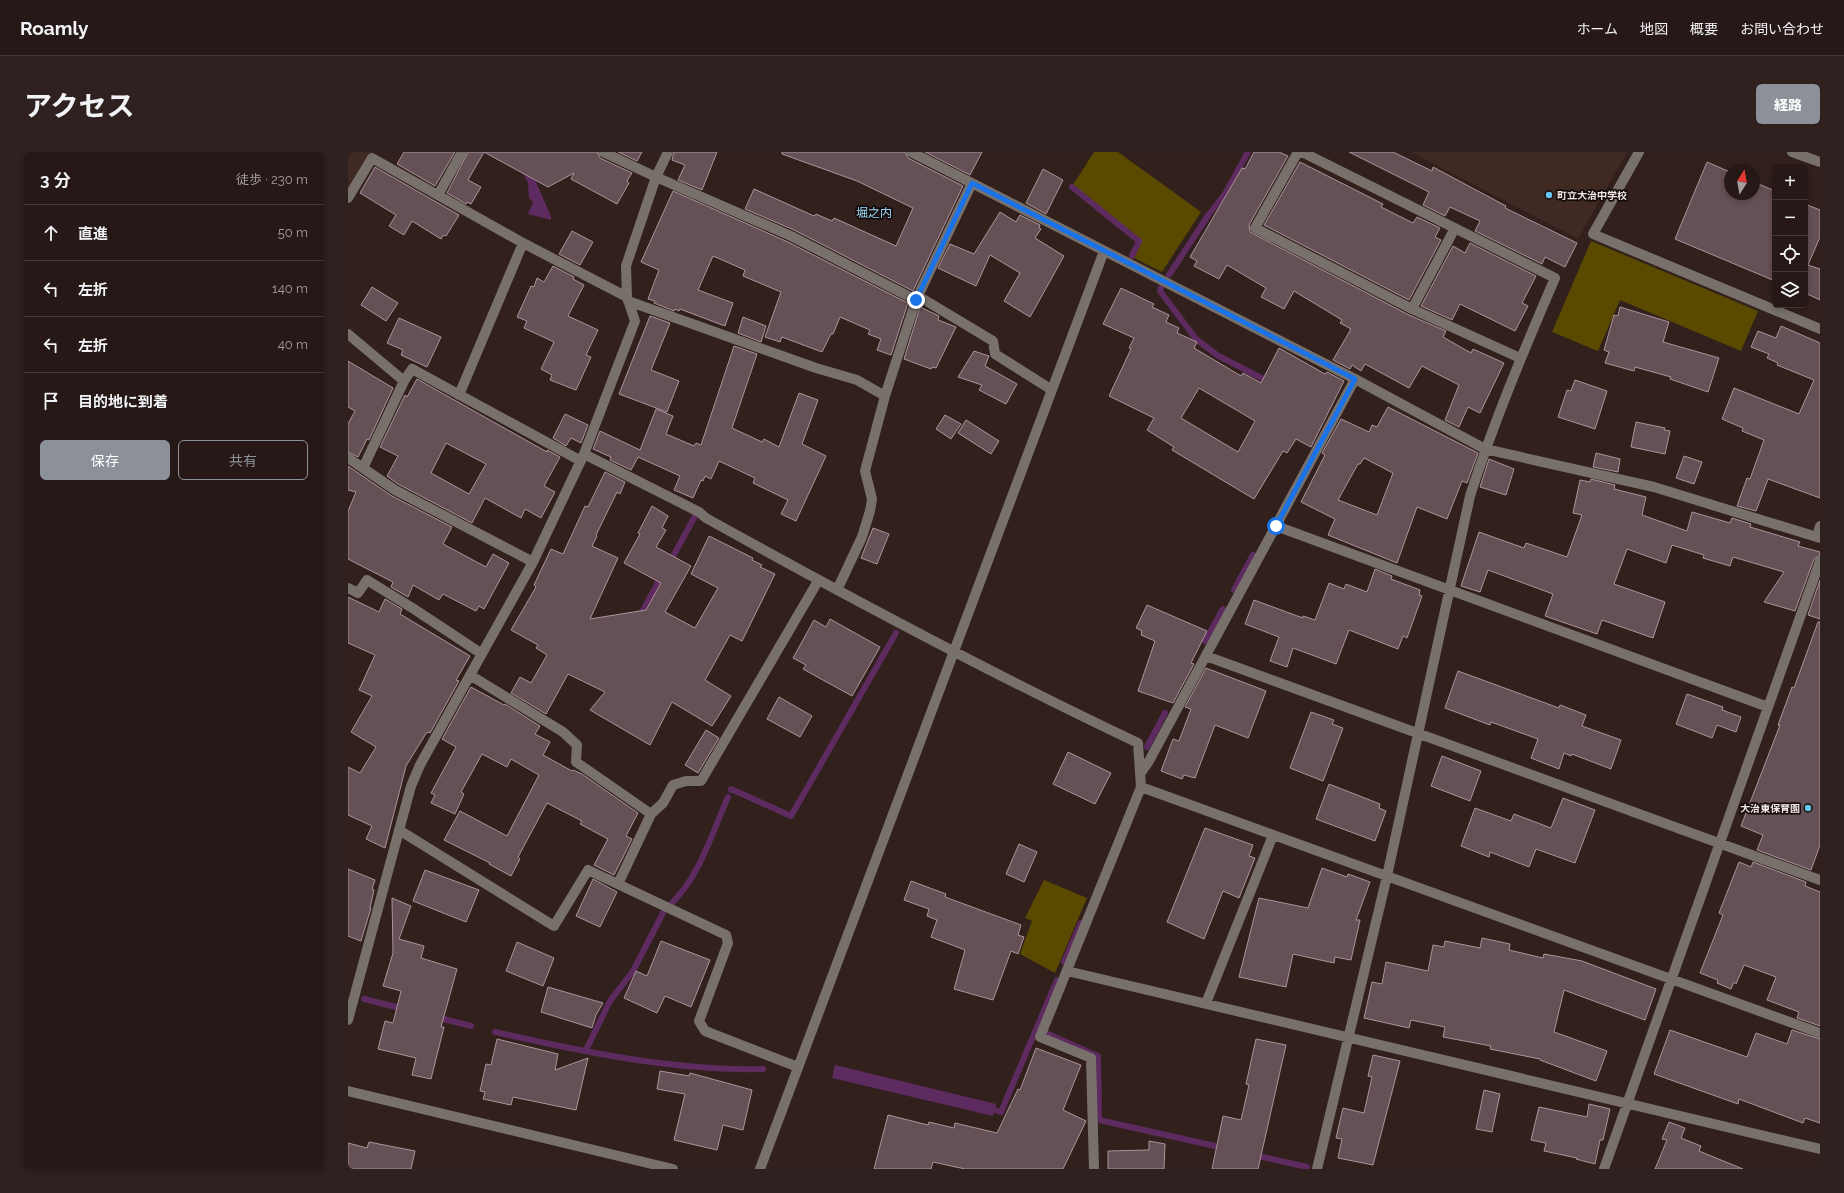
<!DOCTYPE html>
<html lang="ja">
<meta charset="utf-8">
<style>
body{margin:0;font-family:Raleway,"Noto Sans JP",sans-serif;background:#2e211f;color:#f1f3f6}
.controls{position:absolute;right:12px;top:12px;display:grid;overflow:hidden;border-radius:6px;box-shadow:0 2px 6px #0003}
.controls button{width:36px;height:36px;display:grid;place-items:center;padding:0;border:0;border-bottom:1px solid #423735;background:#261816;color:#f1f3f6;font:20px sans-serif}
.compass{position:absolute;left:1376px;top:12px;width:36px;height:36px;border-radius:50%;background:#261816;box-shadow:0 2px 6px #0003;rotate:11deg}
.stop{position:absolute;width:12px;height:12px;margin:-9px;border:3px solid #1a73e8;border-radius:50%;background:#fff}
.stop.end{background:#1a73e8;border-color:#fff;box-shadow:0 1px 4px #0008}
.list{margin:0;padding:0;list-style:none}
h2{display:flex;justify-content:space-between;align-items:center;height:52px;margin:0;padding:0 16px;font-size:17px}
h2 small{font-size:13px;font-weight:400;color:#a4a0a1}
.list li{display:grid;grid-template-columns:26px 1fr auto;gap:12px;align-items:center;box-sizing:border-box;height:56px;padding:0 16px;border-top:1px solid #423735}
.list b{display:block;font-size:15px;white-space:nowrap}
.list em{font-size:13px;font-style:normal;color:#a4a0a1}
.actions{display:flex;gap:8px;padding:12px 16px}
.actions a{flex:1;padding:9px 0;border:1px solid #8c9099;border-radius:6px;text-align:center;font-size:14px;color:#8c9099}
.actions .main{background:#8c9099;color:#fff}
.icon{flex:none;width:22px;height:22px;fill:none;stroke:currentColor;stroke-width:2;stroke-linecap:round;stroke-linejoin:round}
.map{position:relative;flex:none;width:1472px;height:1017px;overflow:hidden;border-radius:6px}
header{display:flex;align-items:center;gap:24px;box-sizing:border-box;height:56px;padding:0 20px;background:#261816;border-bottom:1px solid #423735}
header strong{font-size:19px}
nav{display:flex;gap:22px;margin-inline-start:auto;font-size:14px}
.intro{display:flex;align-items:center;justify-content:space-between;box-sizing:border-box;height:96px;padding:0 24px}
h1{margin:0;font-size:28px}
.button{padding:10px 18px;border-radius:6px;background:#8c9099;color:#fff;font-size:14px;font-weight:700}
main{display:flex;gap:24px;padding:0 24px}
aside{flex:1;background:#261816;border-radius:6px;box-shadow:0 2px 6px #0003}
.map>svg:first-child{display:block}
</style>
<header>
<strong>Roamly</strong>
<nav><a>ホーム</a><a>地図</a><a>概要</a><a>お問い合わせ</a></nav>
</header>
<div class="intro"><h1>アクセス</h1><a class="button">経路</a></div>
<main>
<aside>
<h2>3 分<small>徒歩 · 230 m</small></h2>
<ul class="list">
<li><svg class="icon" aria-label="ahead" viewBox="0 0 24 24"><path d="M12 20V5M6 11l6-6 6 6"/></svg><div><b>直進</b></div><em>50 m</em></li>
<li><svg class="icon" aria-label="left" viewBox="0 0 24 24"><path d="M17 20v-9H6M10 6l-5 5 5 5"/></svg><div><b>左折</b></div><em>140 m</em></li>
<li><svg class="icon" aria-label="left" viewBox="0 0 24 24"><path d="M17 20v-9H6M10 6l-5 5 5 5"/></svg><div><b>左折</b></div><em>40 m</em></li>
<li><svg class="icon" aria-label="arrive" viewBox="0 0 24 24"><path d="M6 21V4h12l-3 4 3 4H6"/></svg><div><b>目的地に到着</b></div></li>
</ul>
<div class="actions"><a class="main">保存</a><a>共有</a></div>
</aside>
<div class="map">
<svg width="1472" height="1017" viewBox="0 0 1472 1017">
<rect width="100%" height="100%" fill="#32201d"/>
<path fill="#402823" d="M 0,0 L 25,0 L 0,40 Z
M 1063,0 L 1279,0 L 1230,87 Z"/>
<path fill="#5a4a00" d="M 746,0 L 770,0 L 853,60 L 814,120 L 784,105 L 792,88 L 725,33 Z
M 1243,89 L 1410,159 L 1393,199 L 1272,148 L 1250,199 L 1204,180 Z
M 696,728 L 739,746 L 707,821 L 672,802 L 684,769 L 677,766 Z"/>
<path fill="#5d2b5f" d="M 175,21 L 185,26 L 188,30 L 203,64 L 203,68 L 180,62 L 185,50 L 181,46 L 180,31 Z
M 487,913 L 648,952 L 647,956 L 650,957 L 649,960 L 646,960 L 645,964 L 484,926 Z"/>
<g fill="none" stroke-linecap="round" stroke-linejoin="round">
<path stroke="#5d2b5f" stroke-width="6" d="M 724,35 L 791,89 L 784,104
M 821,123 L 861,62 L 877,42 L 900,0
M 813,136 L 812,139 L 848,187 L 869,203 L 921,230
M 322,410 L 347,364
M 886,438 L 905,403
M 292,464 L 314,423
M 857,489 L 875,457
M 799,595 L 817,561
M 383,638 L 383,637 L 443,664 L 548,481
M 323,752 C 352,724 364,681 380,645
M 716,810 L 733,771
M 16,847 L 56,857
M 88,865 L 123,874
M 147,880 C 235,900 326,919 415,917
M 700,882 L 750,904 L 751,968 L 876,996
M 238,898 L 262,849 L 285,819 L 315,761
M 643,957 L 653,960 L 709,828
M 906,1003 L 959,1015"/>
</g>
<path fill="#655056" stroke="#ab949b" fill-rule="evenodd" d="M 56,0 L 107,0 L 87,34 L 49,12 Z
M 120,0 L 136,0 L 120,28 L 133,35 L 123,52 L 119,50 L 118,52 L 99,41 Z
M 136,0 L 249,0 L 252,6 L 284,21 L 279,29 L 281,31 L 269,52 L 223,27 L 226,21 L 200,35 Z
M 270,0 L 294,0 L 289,9 Z
M 326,0 L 369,0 L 354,38 L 330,28 L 337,13 L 324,8 Z
M 434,0 L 557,0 L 560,6 L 615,34 L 565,139 L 446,78 L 397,57 L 406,37 L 466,64 L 468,62 L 484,69 L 486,66 L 548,94 L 565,56 L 509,29 L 434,2 Z
M 577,0 L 634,0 L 622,23 Z
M 906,0 L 931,0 L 940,4 L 901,73 L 902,80 L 1061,163 L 1098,179 L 1095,185 L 1123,201 L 1125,197 L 1156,211 L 1132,261 L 1120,255 L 1111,275 L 1097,268 L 1111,233 L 1074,214 L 1061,236 L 1017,212 L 1013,219 L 1004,213 L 1002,217 L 985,208 L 1003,177 L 992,171 L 994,168 L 946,139 L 936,157 L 913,145 L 918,136 L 879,113 L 871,127 L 846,114 L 849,109 L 842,105 L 894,16 L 897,17 Z
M 1001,0 L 1045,0 L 1084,19 L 1085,15 L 1158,54 L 1157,56 L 1229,91 L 1217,115 L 1197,105 L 1194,112 L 1127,79 L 1132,69 L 1102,55 L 1097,64 L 1075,53 L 1081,40 Z
M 952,10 L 1035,52 L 1033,55 L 1065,71 L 1069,65 L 1092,76 L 1087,85 L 1093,88 L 1061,148 L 916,73 Z
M 1359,10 L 1382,20 L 1382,42 L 1406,42 L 1406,30 L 1427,39 L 1427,129 L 1327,87 Z
M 27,15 L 111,63 L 98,84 L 95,83 L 93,87 L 64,69 L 56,83 L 41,74 L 48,63 L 12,41 Z
M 695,17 L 715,28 L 698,62 L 678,51 Z
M 325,39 L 440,90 L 560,151 L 543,203 L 529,198 L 533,187 L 520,182 L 522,178 L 492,165 L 485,182 L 483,182 L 474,200 L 434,185 L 432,190 L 417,185 L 433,140 L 395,124 L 397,118 L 365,104 L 350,138 L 385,151 L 377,174 L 332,157 L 331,159 L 327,157 L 326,159 L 306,151 L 307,149 L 300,147 L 311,118 L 293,110 Z
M 1457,52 L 1472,58 L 1472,85 L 1460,113 L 1472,117 L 1472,148 L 1457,141 Z
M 652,60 L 668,70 L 672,63 L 692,73 L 691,76 L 693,77 L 687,86 L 716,104 L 682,165 L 656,149 L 672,121 L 642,103 L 628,134 L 590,116 L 602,92 L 626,102 Z
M 224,79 L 245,90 L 232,113 L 211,102 Z
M 1122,91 L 1188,124 L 1174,151 L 1180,154 L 1167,179 L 1112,152 L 1104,168 L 1073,154 L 1105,94 L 1117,101 Z
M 205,114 L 226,125 L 225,127 L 236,133 L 220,164 L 250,178 L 238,203 L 243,205 L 228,238 L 202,228 L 204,223 L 193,217 L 206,190 L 176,176 L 179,169 L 169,165 L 183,134 L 186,135 L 189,126 L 196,130 Z
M 24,135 L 50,151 L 38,169 L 13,153 Z
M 773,136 L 806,152 L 804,155 L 821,163 L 818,170 L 831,176 L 829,181 L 849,190 L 846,196 L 893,224 L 895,221 L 913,231 L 931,196 L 977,222 L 979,220 L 996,229 L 963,295 L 948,287 L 939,301 L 935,299 L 906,347 L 824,298 L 826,295 L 799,278 L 806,266 L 761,244 L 783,197 L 781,196 L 786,186 L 755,172 ZM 851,236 L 907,269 L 890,300 L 833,266 Z
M 572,155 L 591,164 L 590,168 L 608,175 L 588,216 L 584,215 L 583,217 L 556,207 Z
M 1272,155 L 1321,170 L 1315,190 L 1371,206 L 1360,240 L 1322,227 L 1323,225 L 1287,215 L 1286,219 L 1257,211 L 1261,200 L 1256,198 L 1266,163 L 1270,164 Z
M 302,164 L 322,171 L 303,218 L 331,229 L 319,260 L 271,242 Z
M 395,165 L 418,174 L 413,190 L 390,181 Z
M 51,166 L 93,185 L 79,215 L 53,203 L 55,198 L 39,191 Z
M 1433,174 L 1472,191 L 1472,346 L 1420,327 L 1408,359 L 1389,354 L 1399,326 L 1402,327 L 1416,288 L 1394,279 L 1395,276 L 1374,267 L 1386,236 L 1451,262 L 1466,228 L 1429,213 L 1430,211 L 1419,206 L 1421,202 L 1403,195 L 1410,179 L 1428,186 Z
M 386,194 L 409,202 L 384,276 L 414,290 L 416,287 L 431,295 L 451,241 L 470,248 L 454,292 L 478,304 L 448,369 L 433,362 L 440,348 L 405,331 L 407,326 L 371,309 L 363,327 L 357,324 L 355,329 L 353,328 L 345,346 L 326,338 L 332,324 L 290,305 L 283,318 L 262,308 L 263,305 L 245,297 L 252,279 L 292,298 L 308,257 L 325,264 L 318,282 L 346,294 L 348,291 L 353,293 Z
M 626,199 L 641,204 L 637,214 L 669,232 L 658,252 L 631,238 L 634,233 L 610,225 Z
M 0,209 L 45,236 L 21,288 L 19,287 L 10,305 L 0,300 L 0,272 L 7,259 L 0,255 Z
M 69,227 L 199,300 L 199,298 L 212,305 L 196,334 L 207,340 L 193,366 L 177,357 L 173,366 L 137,346 L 124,371 L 50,332 L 39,324 L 50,304 L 32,295 L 57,243 L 59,245 ZM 98,291 L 138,312 L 121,342 L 83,321 Z
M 1227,228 L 1259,239 L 1247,277 L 1210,265 L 1219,238 L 1223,239 Z
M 1040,255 L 1130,301 L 1119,331 L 1114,329 L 1099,367 L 1069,355 L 1049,411 L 980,383 L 987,367 L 953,350 L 977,303 L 974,301 L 993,267 L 1021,280 L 1024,273 L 1029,275 ZM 1016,306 L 1045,321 L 1029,363 L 990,348 L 1010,312 L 1012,312 Z
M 217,262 L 240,273 L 233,291 L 223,286 L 218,294 L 205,286 Z
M 597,263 L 613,272 L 603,287 L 588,277 Z
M 618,268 L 651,289 L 643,302 L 610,281 Z
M 1288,270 L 1317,276 L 1316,278 L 1322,279 L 1317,302 L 1283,295 Z
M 1248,301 L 1272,307 L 1270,320 L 1245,315 Z
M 1336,304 L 1354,310 L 1346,332 L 1328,326 Z
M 1141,307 L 1166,317 L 1158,343 L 1132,335 Z
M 0,314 L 44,344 L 104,375 L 95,392 L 138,415 L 145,402 L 161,411 L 136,457 L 131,454 L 128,459 L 95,442 L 91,448 L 65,433 L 60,445 L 43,435 L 45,430 L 0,407 L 0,359 L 8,340 L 0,338 Z
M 257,320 L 277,330 L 272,342 L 269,340 L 248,383 L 249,384 L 244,394 L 270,406 L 242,467 L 298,458 L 313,431 L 276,411 L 292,382 L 290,381 L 304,354 L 320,364 L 314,376 L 318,378 L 308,395 L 343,414 L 317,460 L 347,476 L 370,436 L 343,422 L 361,384 L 405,406 L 404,408 L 414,413 L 412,415 L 427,422 L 394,489 L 382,483 L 357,528 L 383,544 L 364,574 L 324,550 L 302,593 L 242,558 L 257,540 L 220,522 L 198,562 L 163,541 L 172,525 L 183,531 L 199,503 L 188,496 L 190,493 L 163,478 L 188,435 L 186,433 L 203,397 L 215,402 L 237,354 L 240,355 Z
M 1243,327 L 1267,333 L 1266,337 L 1298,345 L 1294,363 L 1339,379 L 1344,360 L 1382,371 L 1384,366 L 1403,372 L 1402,375 L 1452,390 L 1450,394 L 1472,400 L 1472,403 L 1466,407 L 1447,459 L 1416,450 L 1436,420 L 1385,405 L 1382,414 L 1355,406 L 1356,403 L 1324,393 L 1318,411 L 1279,397 L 1266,432 L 1317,450 L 1305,486 L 1254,468 L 1249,482 L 1197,464 L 1205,442 L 1140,418 L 1132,440 L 1113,434 L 1131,380 L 1176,396 L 1178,391 L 1219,405 L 1234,363 L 1225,361 L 1232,328 L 1242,330 Z
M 525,376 L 541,382 L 529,412 L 513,406 Z
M 1027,417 L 1044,424 L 1043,427 L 1072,438 L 1071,443 L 1074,444 L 1059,486 L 1055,484 L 1050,497 L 1001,478 L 988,512 L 945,496 L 939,515 L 922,509 L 931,485 L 897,472 L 906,448 L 955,466 L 955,464 L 967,468 L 981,431 L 996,437 L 998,432 L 1019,440 Z
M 1472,428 L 1472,467 L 1460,463 Z
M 0,445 L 31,460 L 37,447 L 54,457 L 52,462 L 122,504 L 108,528 L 111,529 L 82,581 L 79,580 L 58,614 L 37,696 L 18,687 L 24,674 L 0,663 L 0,615 L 12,621 L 28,595 L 3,580 L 24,544 L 11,538 L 27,503 L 0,491 Z
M 799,453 L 859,479 L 843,511 L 846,512 L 825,551 L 790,539 L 807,489 L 793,483 L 794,479 L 788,476 Z
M 482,467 L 532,495 L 504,544 L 455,517 L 458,513 L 445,506 L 466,468 L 478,475 Z
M 1470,470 L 1472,470 L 1472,693 L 1463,718 L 1409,698 L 1415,683 L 1393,674 L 1432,573 L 1430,573 L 1444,535 L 1446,536 Z
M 858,516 L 918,539 L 900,586 L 867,573 L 847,626 L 836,623 L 834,627 L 813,619 L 825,587 L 831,589 L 843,557 L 837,555 Z
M 1110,519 L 1211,556 L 1212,553 L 1238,563 L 1234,574 L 1273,588 L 1263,617 L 1224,602 L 1223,604 L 1216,601 L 1211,617 L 1183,606 L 1190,587 L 1143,570 L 1142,573 L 1097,556 Z
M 123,535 L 156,553 L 157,552 L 192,574 L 187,582 L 202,590 L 195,603 L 224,619 L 225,618 L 234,622 L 290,661 L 278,684 L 284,687 L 266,723 L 246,713 L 260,687 L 232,672 L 234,669 L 199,651 L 170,705 L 172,707 L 163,724 L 141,712 L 142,711 L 96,688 L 112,659 L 159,684 L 191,623 L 163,607 L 159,615 L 134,602 L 113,640 L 116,642 L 107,662 L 83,651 L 87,643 L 83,641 L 108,595 L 94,587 Z
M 1339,542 L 1375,555 L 1374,558 L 1393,565 L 1388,580 L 1369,573 L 1364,586 L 1328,572 Z
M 431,545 L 464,564 L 452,585 L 419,567 Z
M 963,560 L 986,568 L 984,572 L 995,576 L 975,629 L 942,616 Z
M 358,578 L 371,586 L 350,621 L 337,613 Z
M 720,600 L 763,621 L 747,652 L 705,632 Z
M 1094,604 L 1133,619 L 1122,649 L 1083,634 Z
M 981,632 L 1032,652 L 1031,656 L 1038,659 L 1027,689 L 968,667 Z
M 1215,646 L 1247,658 L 1227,711 L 1188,697 L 1181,715 L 1142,700 L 1141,705 L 1113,694 L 1127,656 L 1163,669 L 1166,662 L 1203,676 Z
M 857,676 L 905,693 L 901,704 L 907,706 L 891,746 L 875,739 L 856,787 L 819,770 Z
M 671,692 L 689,700 L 676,730 L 658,722 Z
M 1391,710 L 1403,715 L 1405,710 L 1458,730 L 1457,734 L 1472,740 L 1472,874 L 1449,866 L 1451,860 L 1419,848 L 1428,825 L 1396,813 L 1388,832 L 1386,830 L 1383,837 L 1369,831 L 1370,828 L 1352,821 L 1375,763 L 1371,761 Z
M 974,716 L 999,725 L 1000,722 L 1022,730 L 1008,768 L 1012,768 L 1003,808 L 987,805 L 986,811 L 945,802 L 938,835 L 891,825 L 911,746 L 960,756 Z
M 0,717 L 27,728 L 24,737 L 26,738 L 22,756 L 23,756 L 13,789 L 0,784 Z
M 77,718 L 131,738 L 118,770 L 65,749 Z
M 245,727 L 269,740 L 252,775 L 228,764 Z
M 563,729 L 598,742 L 597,745 L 673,773 L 670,783 L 676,785 L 670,802 L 663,799 L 645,848 L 606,837 L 617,798 L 583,785 L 589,768 L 579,764 L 581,757 L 556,748 Z
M 44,746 L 63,754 L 51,787 L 76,794 L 73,806 L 109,817 L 93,875 L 96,875 L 83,927 L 64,923 L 68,906 L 30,897 L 37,869 L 45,871 L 53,839 L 35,834 L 45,801 Z
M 1134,786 L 1162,792 L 1161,798 L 1195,806 L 1196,802 L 1234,809 L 1308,837 L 1297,868 L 1216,838 L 1206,880 L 1259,899 L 1248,929 L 1192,908 L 1192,907 L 1142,897 L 1143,894 L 1095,885 L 1097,875 L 1063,868 L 1061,876 L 1016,866 L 1024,830 L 1034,832 L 1038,810 L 1080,819 L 1085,793 L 1096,795 L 1097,789 L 1132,796 Z
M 313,789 L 362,808 L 343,855 L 317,844 L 309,861 L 276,846 L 288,819 L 299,824 Z
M 169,790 L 206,806 L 195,834 L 158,819 Z
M 200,835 L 255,851 L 248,863 L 244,876 L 193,860 Z
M 1322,878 L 1399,905 L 1408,881 L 1439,892 L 1444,878 L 1472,887 L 1472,971 L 1457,966 L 1455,971 L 1391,947 L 1390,952 L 1306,922 Z
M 149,887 L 210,902 L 207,918 L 240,906 L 228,958 L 165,945 L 163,953 L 135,947 L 137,940 L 132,939 L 138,912 L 143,913 Z
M 908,887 L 938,893 L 910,1017 L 864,1017 L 875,964 L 893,968 L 901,933 L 898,932 Z
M 688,896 L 733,913 L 715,958 L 738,969 L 715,1017 L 617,1017 L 585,1010 L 583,1017 L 526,1017 L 540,963 L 580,973 L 581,970 L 606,976 L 607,971 L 649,981 L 670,937 L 672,938 Z
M 1025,903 L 1052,909 L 1025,1013 L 990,1006 L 994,987 L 988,986 L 995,956 L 1016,961 L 1024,925 L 1020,924 Z
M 312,919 L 341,924 L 342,921 L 404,938 L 395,978 L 375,973 L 369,998 L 326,988 L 337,942 L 309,937 Z
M 1136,938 L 1152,942 L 1144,980 L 1128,977 Z
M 1241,952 L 1262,957 L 1255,988 L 1252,988 L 1247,1012 L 1228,1007 L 1229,1006 L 1196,999 L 1198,991 L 1183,988 L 1191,955 L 1239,965 Z
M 1321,970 L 1337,976 L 1333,986 L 1353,994 L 1351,999 L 1395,1017 L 1307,1017 L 1319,988 L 1314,987 Z
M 801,989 L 817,992 L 816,1017 L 760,1017 L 760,999 L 801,998 Z
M 21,990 L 67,999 L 63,1017 L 0,1017 L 0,991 L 19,996 Z"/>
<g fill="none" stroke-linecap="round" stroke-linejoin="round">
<path stroke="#78716b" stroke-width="10" d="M 255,0 L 308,25 L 443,84 L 568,148
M 563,0 L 1007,227 L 1137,297 L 1306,335 L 1472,386
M 950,0 L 907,76 L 1064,157 L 1172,206
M 954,0 L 1207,126 C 1176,198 1146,269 1122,344 L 1039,724 L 969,1017
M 1291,0 L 1245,82 L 1472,177
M 1444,0 L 1472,10
M 90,43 L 114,0
M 0,46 L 24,6 L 175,91 L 279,145
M 570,144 L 645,189 L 647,202 L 704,238
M 280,149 L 468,216 L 509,228 L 537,244
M 1064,157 L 1107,76
M 0,182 L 56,229
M 111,243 L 175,91
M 236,302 L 351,360 L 358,366 C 500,445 644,522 790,591 L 793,635 L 692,885 L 743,906 L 746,1017
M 0,306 L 47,338 L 185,410
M 15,316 L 56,229 L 64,217 L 233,309
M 928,374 L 1420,555
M 1469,385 L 1472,374
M 0,436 L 10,441 L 19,428 L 66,457 L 134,502
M 489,438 L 514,385 L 522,359 L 524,347 L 517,319 L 537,244 L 568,148 L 624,31
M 858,504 L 1472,728
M 122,523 L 215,580 L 229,593 L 228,610 L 303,662
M 792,622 L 801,609 L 1007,227
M 793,635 L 1472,881
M 51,678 L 206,774 L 240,718 L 378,783 L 380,791 L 351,869 L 357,879 L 450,915
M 270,732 L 303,662 L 315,651 L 325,633 L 338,629 L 353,629 L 470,429
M 719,819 L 1472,997
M 858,851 L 925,683
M 0,868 L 63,634 L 72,613 L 185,410 L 236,302 L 287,169 L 279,145 L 278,114 L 308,25 L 320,0
M 0,939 L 325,1017
M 412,1017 L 756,99
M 1256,1017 L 1472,409"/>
</g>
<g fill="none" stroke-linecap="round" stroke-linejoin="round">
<path stroke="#1a73e8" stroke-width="5" d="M 568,148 L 624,31 L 1007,227 L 928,374"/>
</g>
<g fill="#67c4ef" stroke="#140c0b" stroke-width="1.5">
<circle cx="1201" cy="43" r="4"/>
<circle cx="1460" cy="656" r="4"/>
</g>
<g text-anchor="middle" stroke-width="3.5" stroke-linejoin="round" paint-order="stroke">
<g font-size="10" font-weight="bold" fill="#f3e6e4" stroke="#140c0b" text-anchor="start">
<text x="1209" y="47">町立大治中学校</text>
<text x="1452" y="660" text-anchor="end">大治東保育園</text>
</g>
<g font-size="12" fill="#99dbfb" stroke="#140c0b">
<text x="526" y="65">堀之内</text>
</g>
</g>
</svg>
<div class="controls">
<button>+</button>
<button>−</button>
<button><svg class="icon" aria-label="locate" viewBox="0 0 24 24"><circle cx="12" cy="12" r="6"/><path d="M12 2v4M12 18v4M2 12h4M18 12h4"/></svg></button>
<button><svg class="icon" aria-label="layers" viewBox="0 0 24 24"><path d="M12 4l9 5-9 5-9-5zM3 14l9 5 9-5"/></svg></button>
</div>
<svg class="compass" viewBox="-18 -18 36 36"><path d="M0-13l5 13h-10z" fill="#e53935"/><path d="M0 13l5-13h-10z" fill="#a4a0a1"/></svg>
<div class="stop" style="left:928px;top:374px"></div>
<div class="stop end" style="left:568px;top:148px"></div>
</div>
</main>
